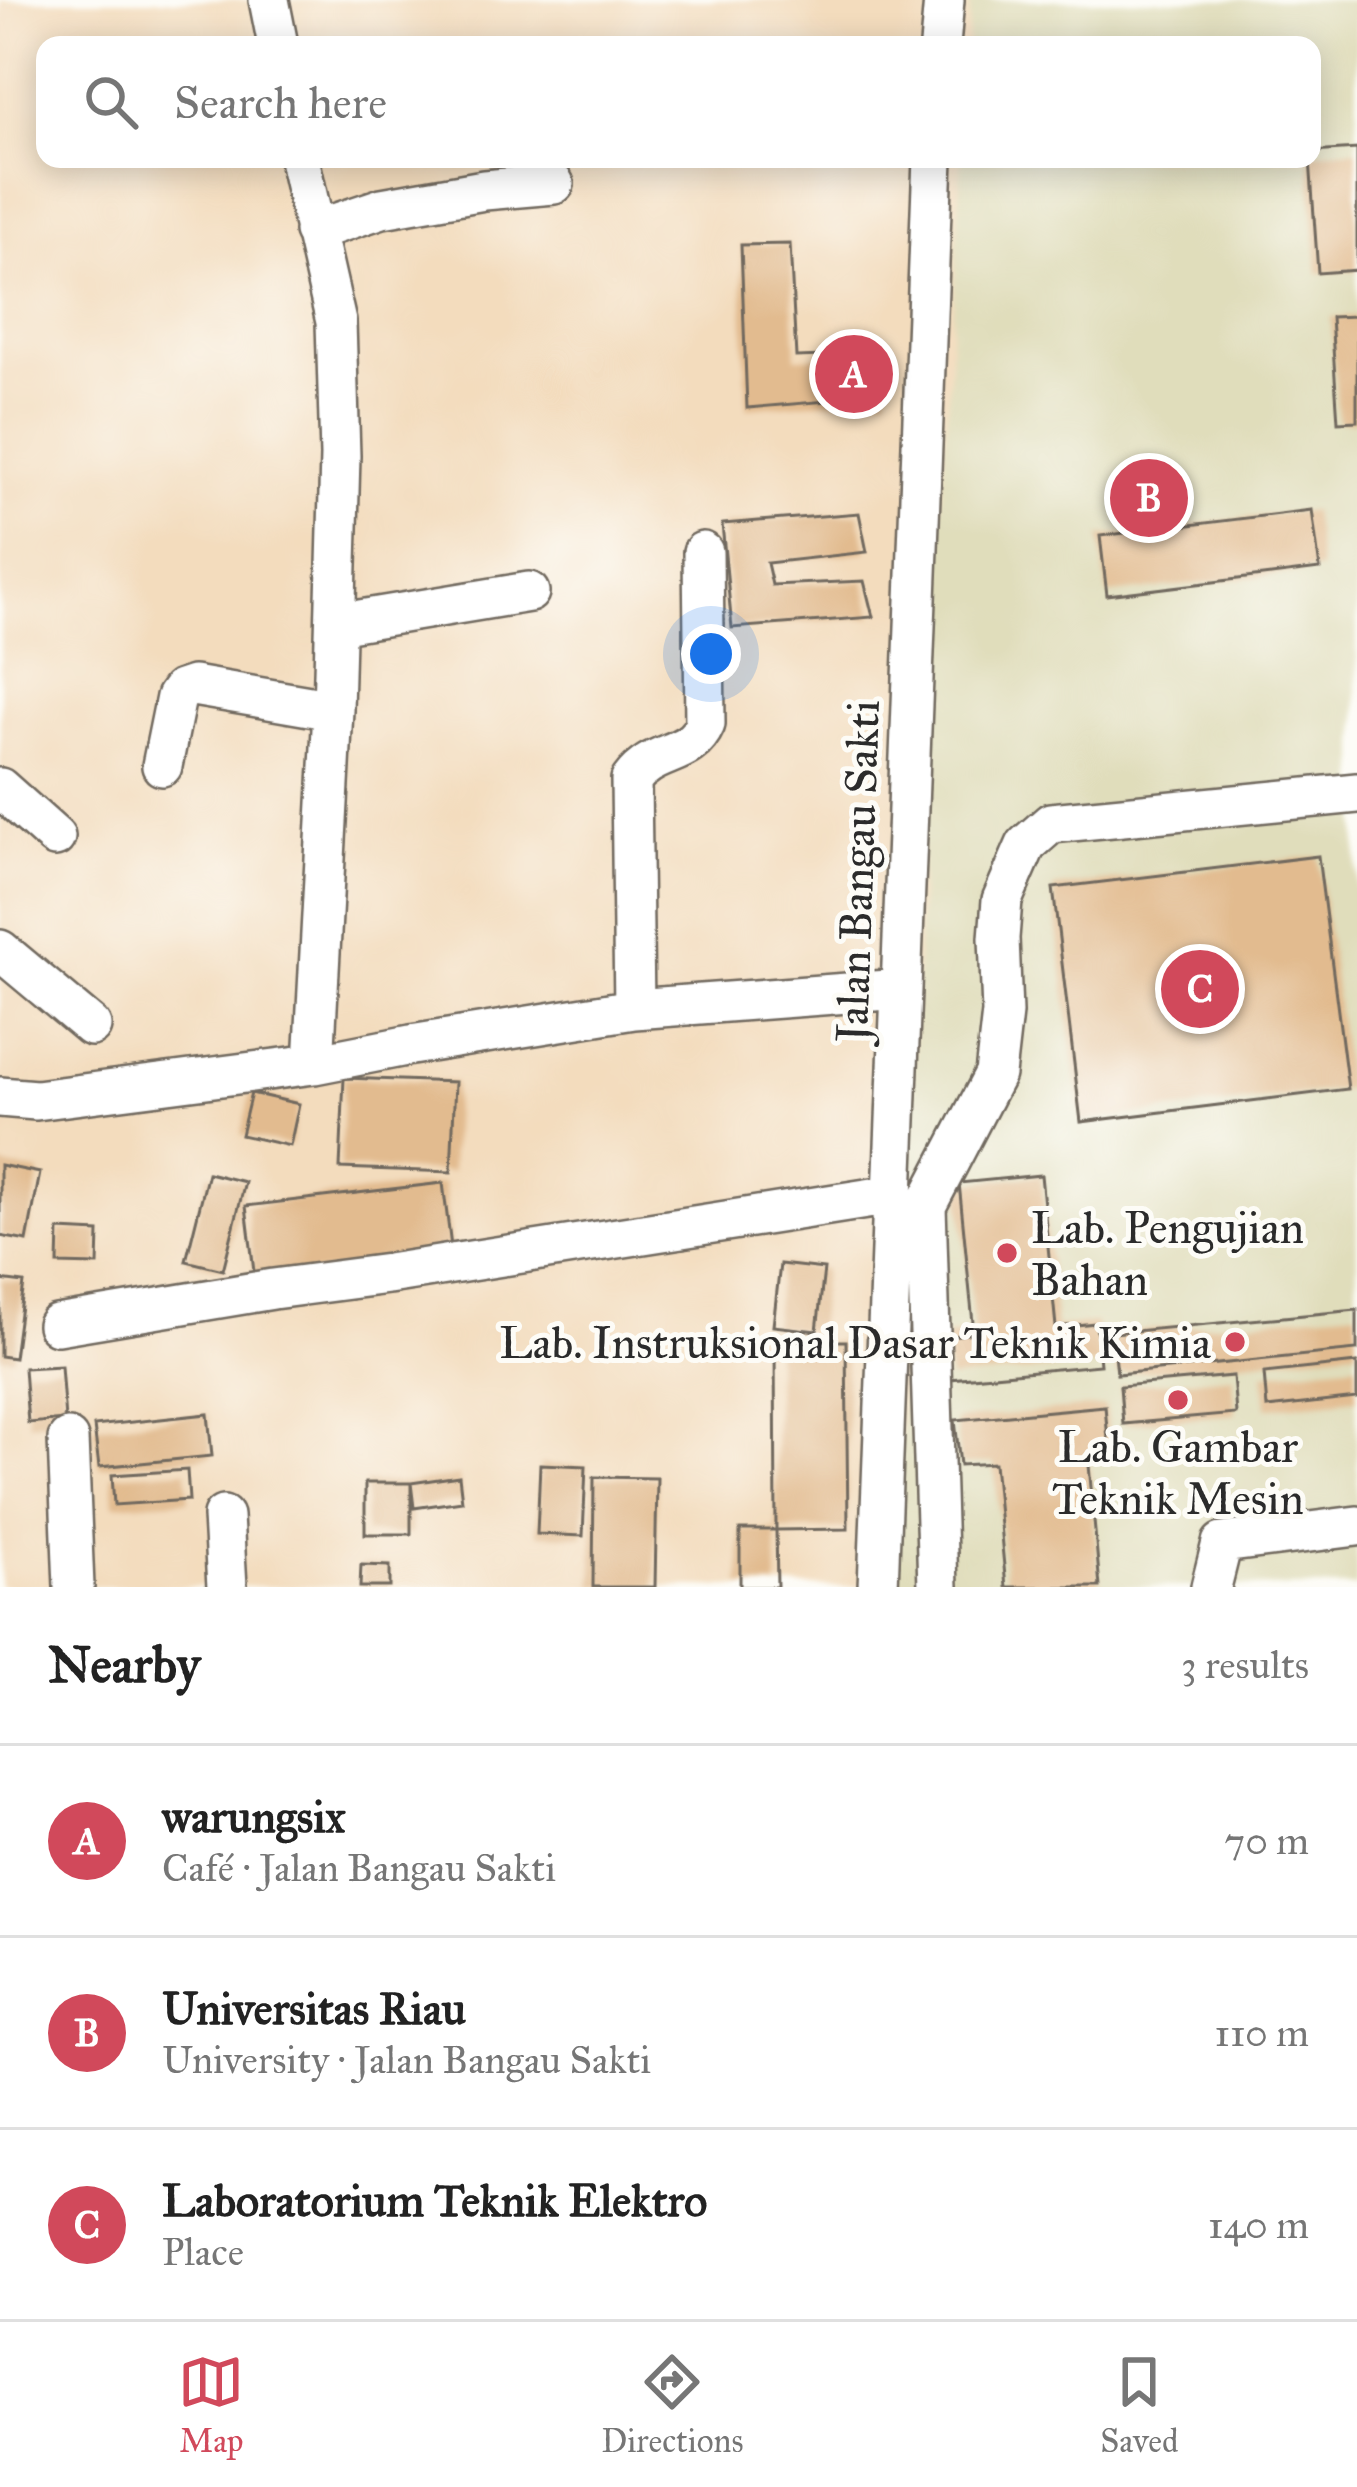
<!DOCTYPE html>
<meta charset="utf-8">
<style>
body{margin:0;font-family:"IM FELL Great Primer",serif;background:#f2f2f2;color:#222}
.you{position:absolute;left:711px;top:654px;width:42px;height:42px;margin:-30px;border:9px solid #fff;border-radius:50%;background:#1a73e8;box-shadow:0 0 0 18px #1a73e833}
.badge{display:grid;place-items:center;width:78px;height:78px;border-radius:50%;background:#d1495b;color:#fff;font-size:39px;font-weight:700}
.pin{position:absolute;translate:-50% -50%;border:6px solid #fff;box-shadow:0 3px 12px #0006}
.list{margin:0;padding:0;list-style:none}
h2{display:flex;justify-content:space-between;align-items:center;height:156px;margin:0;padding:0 48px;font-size:51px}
h2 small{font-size:39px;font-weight:400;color:#767676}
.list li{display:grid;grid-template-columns:78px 1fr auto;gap:36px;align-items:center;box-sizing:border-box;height:192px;padding:0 48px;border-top:3px solid #e0e0e0}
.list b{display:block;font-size:45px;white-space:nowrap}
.list p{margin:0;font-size:39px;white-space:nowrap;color:#767676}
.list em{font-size:39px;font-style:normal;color:#767676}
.icon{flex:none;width:66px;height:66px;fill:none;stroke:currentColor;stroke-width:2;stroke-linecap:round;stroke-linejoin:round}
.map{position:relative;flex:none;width:1357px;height:1587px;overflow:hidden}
.search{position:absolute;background:#fff;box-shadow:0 6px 30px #0003;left:36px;right:36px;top:36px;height:132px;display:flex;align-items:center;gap:30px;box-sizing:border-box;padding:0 42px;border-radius:24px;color:#767676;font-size:45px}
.sheet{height:732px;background:#fff}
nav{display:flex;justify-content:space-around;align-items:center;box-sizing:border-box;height:168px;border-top:3px solid #e0e0e0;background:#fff;font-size:33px;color:#767676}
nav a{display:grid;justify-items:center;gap:6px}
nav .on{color:#d1495b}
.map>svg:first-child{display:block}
</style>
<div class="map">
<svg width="1357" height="1587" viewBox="0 0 1357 1587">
<rect width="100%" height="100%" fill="#fdfcf7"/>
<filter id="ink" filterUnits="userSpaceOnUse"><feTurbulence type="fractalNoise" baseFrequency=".00833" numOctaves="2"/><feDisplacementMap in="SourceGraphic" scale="24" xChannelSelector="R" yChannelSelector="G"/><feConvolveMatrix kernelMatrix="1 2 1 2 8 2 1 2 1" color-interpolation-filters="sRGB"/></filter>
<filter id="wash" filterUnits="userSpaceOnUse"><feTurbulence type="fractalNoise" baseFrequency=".004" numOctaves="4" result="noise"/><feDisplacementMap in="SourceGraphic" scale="48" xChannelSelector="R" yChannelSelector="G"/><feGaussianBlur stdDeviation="2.7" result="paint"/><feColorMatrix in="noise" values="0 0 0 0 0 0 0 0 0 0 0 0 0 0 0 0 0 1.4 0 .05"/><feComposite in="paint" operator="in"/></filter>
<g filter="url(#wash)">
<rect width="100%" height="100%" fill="#f3dcbd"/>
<path fill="#e0ddbb" d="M 970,0 L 1357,0 L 1357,1587 L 895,1587 L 922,837 L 962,159 L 1312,159 L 1312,45 L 968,45 Z"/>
<g id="blocks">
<path fill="#e2bb8f" d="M 1357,149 L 1357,270 L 1318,273 L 1310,159 L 1312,159 L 1312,152 Z
M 790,244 L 796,357 L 884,354 L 887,396 L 747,408 L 741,245 Z
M 1357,316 L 1357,421 L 1338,422 L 1331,317 Z
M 1312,510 L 1320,569 L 1107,595 L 1100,536 Z
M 859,513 L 867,552 L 767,563 L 772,585 L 864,581 L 873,617 L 732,628 L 722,524 Z
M 1318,856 L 1348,1089 L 1081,1122 L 1053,888 Z
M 344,1078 L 455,1082 L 451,1172 L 340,1168 Z
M 251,1093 L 299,1104 L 290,1146 L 241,1135 Z
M 0,1165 L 40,1173 L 27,1241 L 0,1236 Z
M 208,1173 L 245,1182 L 223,1270 L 186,1261 Z
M 1041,1175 L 1056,1327 L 1096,1323 L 1100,1365 L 949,1379 L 945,1337 L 974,1333 L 959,1183 Z
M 443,1183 L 452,1255 L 255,1280 L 246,1206 Z
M 59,1230 L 99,1232 L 98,1265 L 58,1264 Z
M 780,1264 L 824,1269 L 817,1331 L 773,1326 Z
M 0,1280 L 24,1283 L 14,1358 L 0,1356 Z
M 1357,1310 L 1357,1350 L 1117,1374 L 1113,1333 Z
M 775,1341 L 846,1341 L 848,1529 L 776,1530 Z
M 1357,1363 L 1357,1398 L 1267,1408 L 1264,1373 Z
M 61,1366 L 65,1420 L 28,1423 L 24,1368 Z
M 1233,1376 L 1236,1414 L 1123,1424 L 1120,1386 Z
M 1105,1406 L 1109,1451 L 1088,1454 L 1100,1587 L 1006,1587 L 994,1463 L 960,1465 L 955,1420 Z
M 208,1414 L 212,1456 L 99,1467 L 94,1426 Z
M 540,1464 L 586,1466 L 583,1536 L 537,1534 Z
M 187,1470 L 189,1500 L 114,1505 L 112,1475 Z
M 459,1476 L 462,1501 L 414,1508 L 411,1483 Z
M 594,1477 L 657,1478 L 655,1587 L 593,1587 Z
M 365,1483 L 411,1483 L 411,1534 L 365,1534 Z
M 740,1530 L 776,1530 L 777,1587 L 740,1587 Z
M 361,1565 L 390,1566 L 390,1587 L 360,1587 Z"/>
</g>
</g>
<g filter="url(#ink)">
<use href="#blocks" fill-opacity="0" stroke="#71695e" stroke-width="3"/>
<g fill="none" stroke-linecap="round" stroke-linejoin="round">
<defs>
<path id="minor" d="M 269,0 L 278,45
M 940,45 L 944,0
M 299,159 L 336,322 L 340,456 L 333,710 L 314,1064
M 314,231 L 382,208 L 484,190 L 554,184
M 336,624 L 529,592
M 162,766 L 176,697 L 181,690 L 193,686 L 333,710
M 0,788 L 55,837
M 0,950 L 91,1026
M 634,1009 L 631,780 C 654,748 690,759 705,724 L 703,552
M 0,1097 L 36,1100 L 314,1064 L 411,1045 L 634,1009 L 901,989
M 57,1325 L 273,1289 L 388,1274 L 892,1195
M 68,1439 L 74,1587
M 223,1516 L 227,1587
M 878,1587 L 933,159
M 938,1587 L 926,1206 L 995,1074 L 1002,1013 L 999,938 L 1002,900 L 1026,845 L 1051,823 L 1357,793
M 1211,1587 L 1222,1543 L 1357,1526"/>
</defs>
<use href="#minor" stroke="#71695e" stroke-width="44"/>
<use href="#minor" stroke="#fff" stroke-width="39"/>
</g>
</g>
<g fill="#d1495b" stroke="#fdfcf7" stroke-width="4.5">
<circle cx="1007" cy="1253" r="12"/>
<circle cx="1235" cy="1342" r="12"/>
<circle cx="1178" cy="1400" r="12"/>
</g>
<g text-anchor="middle" stroke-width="10" stroke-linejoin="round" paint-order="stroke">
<g font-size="45" fill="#2b2b2b" stroke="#fdfcf7">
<text transform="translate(857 871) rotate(-88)" y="16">Jalan Bangau Sakti</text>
</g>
<g font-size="45" fill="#2b2b2b" stroke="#fdfcf7" text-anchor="start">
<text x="1031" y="1243">Lab. Pengujian<tspan x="1031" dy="52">Bahan</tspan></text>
<text x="1211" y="1358" text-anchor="end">Lab. Instruksional Dasar Teknik Kimia</text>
<text x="1178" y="1462" text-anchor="middle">Lab. Gambar<tspan x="1178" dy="52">Teknik Mesin</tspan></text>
</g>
</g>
</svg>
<div class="you"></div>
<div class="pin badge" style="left:854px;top:374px">A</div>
<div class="pin badge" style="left:1149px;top:498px">B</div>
<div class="pin badge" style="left:1200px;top:989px">C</div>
<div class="search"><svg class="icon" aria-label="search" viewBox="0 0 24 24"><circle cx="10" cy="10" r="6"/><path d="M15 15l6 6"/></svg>Search here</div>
</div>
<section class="sheet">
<h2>Nearby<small>3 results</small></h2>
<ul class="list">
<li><span class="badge">A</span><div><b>warungsix</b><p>Café · Jalan Bangau Sakti</p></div><em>70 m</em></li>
<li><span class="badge">B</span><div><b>Universitas Riau</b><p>University · Jalan Bangau Sakti</p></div><em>110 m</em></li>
<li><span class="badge">C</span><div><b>Laboratorium Teknik Elektro</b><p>Place</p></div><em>140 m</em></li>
</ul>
</section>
<nav>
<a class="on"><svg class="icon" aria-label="map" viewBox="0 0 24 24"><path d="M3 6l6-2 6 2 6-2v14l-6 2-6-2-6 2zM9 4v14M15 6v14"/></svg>Map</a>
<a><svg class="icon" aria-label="directions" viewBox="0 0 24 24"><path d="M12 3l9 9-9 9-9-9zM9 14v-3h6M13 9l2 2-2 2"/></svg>Directions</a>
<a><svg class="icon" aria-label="saved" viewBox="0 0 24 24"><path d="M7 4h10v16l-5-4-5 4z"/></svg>Saved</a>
</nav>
